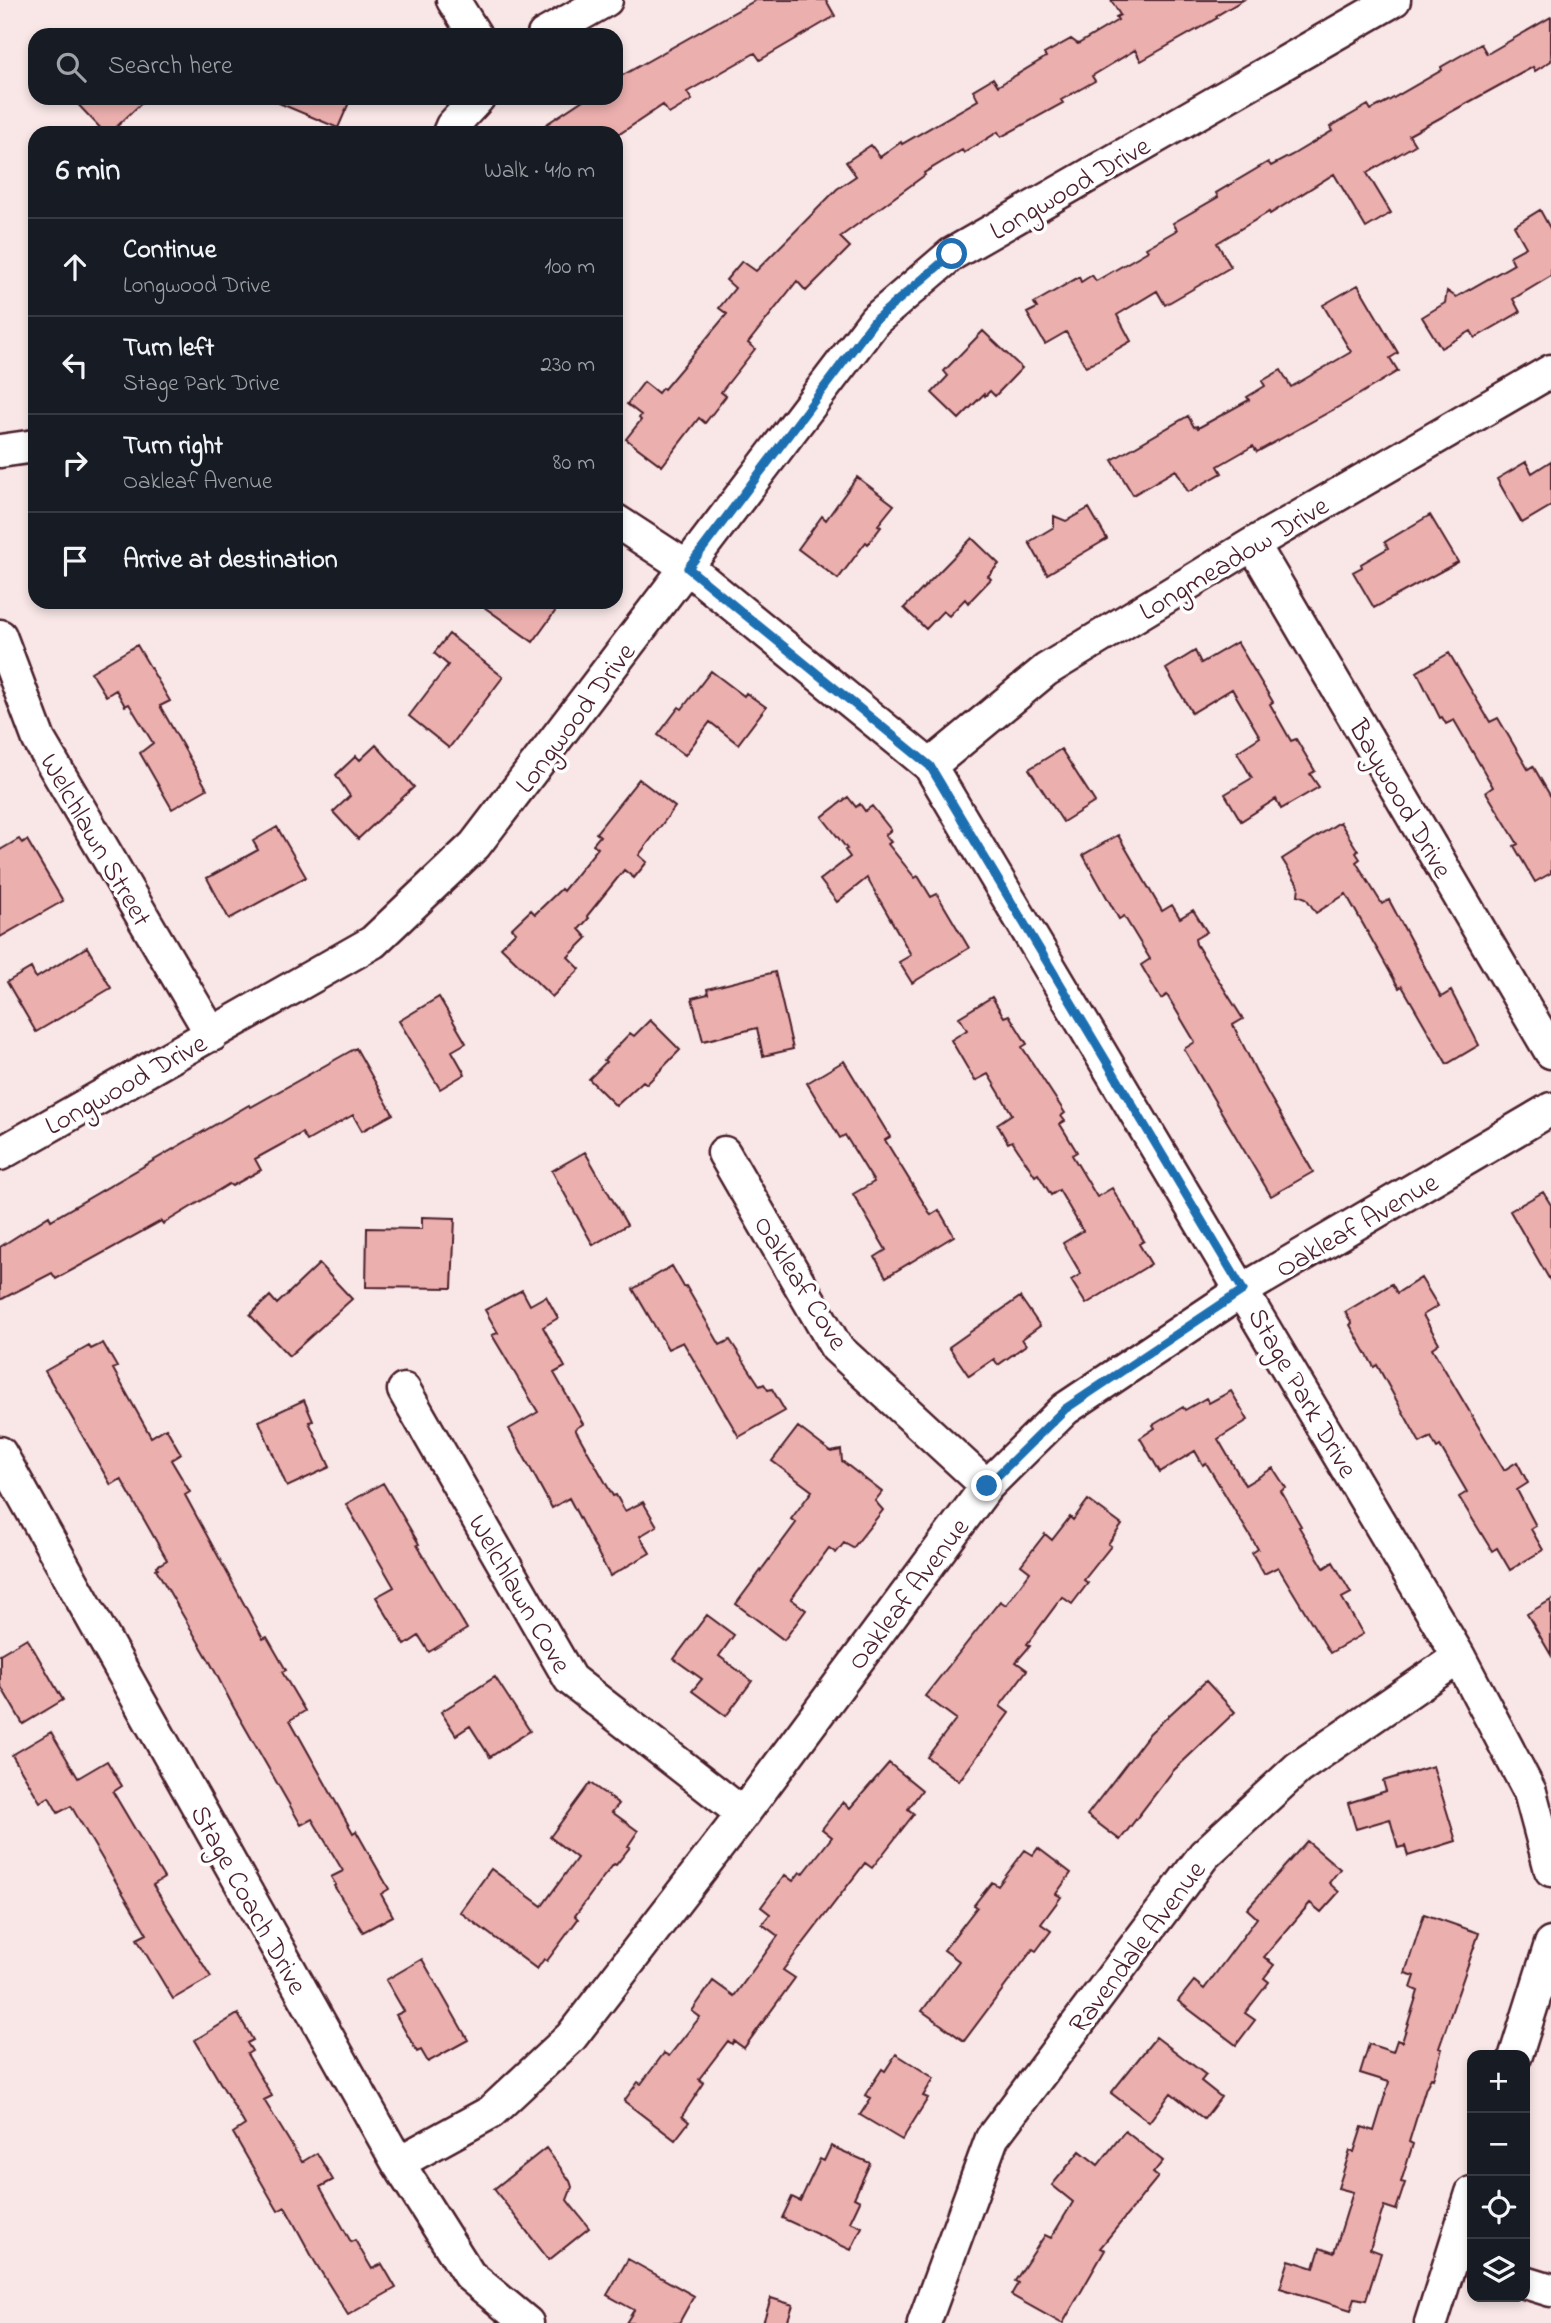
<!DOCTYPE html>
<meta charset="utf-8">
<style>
body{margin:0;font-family:"Indie Flower",sans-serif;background:#20242c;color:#f1f3f6}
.controls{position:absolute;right:21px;bottom:21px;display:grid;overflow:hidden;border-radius:14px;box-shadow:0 4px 10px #0003}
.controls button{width:63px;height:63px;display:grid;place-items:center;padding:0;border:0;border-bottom:2px solid #363941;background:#171b24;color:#f1f3f6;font:35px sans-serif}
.stop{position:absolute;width:21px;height:21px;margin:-16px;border:5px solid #1f6fb2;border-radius:50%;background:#fff}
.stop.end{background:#1f6fb2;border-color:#fff;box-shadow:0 2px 7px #0008}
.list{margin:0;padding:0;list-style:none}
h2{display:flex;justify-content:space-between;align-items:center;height:91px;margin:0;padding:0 28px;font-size:30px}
h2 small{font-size:23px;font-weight:400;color:#9ea1a6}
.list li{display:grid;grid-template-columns:46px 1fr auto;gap:21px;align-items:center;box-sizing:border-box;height:98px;padding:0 28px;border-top:2px solid #363941}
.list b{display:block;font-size:26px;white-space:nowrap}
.list p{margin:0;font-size:23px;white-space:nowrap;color:#9ea1a6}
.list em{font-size:23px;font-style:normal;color:#9ea1a6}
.icon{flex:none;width:38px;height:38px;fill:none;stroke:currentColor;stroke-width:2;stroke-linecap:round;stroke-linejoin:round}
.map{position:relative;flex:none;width:1551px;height:2323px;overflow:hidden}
.search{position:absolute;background:#171b24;box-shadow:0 4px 10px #0003;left:28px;top:28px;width:595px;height:77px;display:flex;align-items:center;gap:18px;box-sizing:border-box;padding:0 24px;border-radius:21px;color:#9ea1a6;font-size:26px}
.panel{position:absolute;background:#171b24;box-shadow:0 4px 10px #0003;left:28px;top:126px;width:595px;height:483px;border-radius:21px}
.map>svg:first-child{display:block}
</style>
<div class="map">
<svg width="1551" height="2323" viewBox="0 0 1551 2323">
<rect width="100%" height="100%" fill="#f9e7e7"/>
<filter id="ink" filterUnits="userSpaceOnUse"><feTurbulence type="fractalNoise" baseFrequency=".0143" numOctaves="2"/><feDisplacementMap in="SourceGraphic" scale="14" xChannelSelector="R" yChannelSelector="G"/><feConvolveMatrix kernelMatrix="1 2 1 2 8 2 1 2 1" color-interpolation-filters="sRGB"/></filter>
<g filter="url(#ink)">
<path fill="#ebafae" stroke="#4a1f2b" stroke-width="2" d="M 756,0 L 826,0 L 835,16 L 760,60 L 755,53 L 687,92 L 692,100 L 669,114 L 663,105 L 621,133 L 533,133 L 586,98 L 616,98 L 616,79 Z
M 1111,0 L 1243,0 L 1216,16 L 1217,18 L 1141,61 L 1135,50 L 1092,76 L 1095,81 L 1061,100 L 1063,103 L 1001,137 L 998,132 L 964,153 L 962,150 L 924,173 L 925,175 L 840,237 L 850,247 L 806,291 L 797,281 L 748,343 L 755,349 L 721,392 L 726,396 L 705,423 L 699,418 L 662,466 L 626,439 L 641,420 L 639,418 L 641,415 L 627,404 L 644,382 L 658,393 L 662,388 L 664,389 L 727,314 L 719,308 L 735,288 L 726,280 L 742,261 L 756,271 L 837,189 L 856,176 L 846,162 L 871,145 L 880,157 L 901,142 L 902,144 L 978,100 L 973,90 L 993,78 L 998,86 L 1046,57 L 1044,54 L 1071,39 L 1078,44 L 1118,20 L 1116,17 L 1120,15 Z
M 1551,17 L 1551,61 L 1535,71 L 1533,67 L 1409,135 L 1415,145 L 1367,173 L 1391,213 L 1366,228 L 1334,174 L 1270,214 L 1269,212 L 1217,243 L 1231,267 L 1165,305 L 1157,291 L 1117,315 L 1131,341 L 1086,367 L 1066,332 L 1045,344 L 1027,313 L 1037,308 L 1034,303 L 1079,277 L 1081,282 L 1092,275 L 1096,281 L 1148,251 L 1146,248 L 1177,230 L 1173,223 L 1218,197 L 1216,193 L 1268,162 L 1271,166 L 1292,155 L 1332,131 L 1330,127 L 1368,105 L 1371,110 L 1388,101 L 1442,70 L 1441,67 L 1481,44 L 1487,54 Z
M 72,98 L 147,98 L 110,133 L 105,133 Z
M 267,98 L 351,98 L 338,128 Z
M 1540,210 L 1551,230 L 1551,276 L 1513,299 L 1520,312 L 1475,338 L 1471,331 L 1441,348 L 1422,317 L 1445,303 L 1447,291 L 1456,297 L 1514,264 L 1510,256 L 1526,247 L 1514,226 Z
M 1358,285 L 1398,353 L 1390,358 L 1398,371 L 1340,406 L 1257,452 L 1253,446 L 1218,466 L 1222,473 L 1188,492 L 1176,470 L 1133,495 L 1112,460 L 1188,416 L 1194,427 L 1197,426 L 1198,428 L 1249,400 L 1247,397 L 1265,386 L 1262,381 L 1281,370 L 1291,387 L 1351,352 L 1323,305 Z
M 983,331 L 1022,368 L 995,396 L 990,391 L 985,396 L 984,394 L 959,419 L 932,393 L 948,376 L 944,371 Z
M 1551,461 L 1551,506 L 1522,523 L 1497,479 L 1526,462 L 1532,473 Z
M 857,477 L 894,505 L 878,525 L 881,527 L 868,544 L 866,542 L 838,579 L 798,549 L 822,516 L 826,520 Z
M 1089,508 L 1107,539 L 1047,574 L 1029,542 L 1054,527 L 1054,516 L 1066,521 Z
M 1430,515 L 1458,562 L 1374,608 L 1353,572 L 1362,567 L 1361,564 L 1388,548 L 1385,542 Z
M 972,538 L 999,564 L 988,576 L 991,579 L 968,603 L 965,599 L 949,616 L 943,611 L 926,629 L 904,608 Z
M 477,602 L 562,602 L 533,642 Z
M 449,634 L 503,677 L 449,748 L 409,716 L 448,665 L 434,653 Z
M 1237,642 L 1273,702 L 1270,704 L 1291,741 L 1296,739 L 1315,771 L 1310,774 L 1319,787 L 1281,809 L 1276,799 L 1241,821 L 1225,794 L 1252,778 L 1237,752 L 1260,737 L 1232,689 L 1192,713 L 1166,669 L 1195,651 L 1201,663 Z
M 137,645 L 170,701 L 160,706 L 207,789 L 172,809 L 140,753 L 153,743 L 129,704 L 125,706 L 116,690 L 106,696 L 91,672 Z
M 1449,653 L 1490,722 L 1498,718 L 1528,769 L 1533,766 L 1551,797 L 1551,873 L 1535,882 L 1514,846 L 1518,844 L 1486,792 L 1493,787 L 1454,720 L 1446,724 L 1442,717 L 1440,718 L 1417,672 Z
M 711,671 L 744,696 L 746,693 L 766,707 L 738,744 L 710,722 L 685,755 L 658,735 L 679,707 L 682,709 Z
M 376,745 L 414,787 L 358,839 L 333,812 L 350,796 L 336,775 L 356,756 L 360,760 Z
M 1061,749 L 1095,802 L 1063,822 L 1029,769 Z
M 639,779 L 675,807 L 639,855 L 647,862 L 634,878 L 624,870 L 587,916 L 589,918 L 579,929 L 587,938 L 568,957 L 580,969 L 552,997 L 501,947 L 516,932 L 512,928 L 531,910 L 535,914 L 561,889 L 563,891 L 598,848 L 593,844 L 600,836 L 596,833 Z
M 848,797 L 856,807 L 860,804 L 865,811 L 872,806 L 891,830 L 885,835 L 891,842 L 888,844 L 915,878 L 918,876 L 931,897 L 937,894 L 969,948 L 912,983 L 899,962 L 911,955 L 867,878 L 837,902 L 820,880 L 850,857 L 845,850 L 847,849 L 822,817 Z
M 1340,822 L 1358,851 L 1356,853 L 1360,859 L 1356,862 L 1382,904 L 1389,900 L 1441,997 L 1451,991 L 1479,1045 L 1447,1064 L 1402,986 L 1399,988 L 1346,894 L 1316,913 L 1306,898 L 1298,895 L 1299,886 L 1282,859 Z
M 277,827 L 306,877 L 229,919 L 207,878 L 258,850 L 253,841 Z
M 1118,835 L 1162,911 L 1172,905 L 1180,918 L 1193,910 L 1207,932 L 1195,939 L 1196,944 L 1243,1019 L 1233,1025 L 1260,1079 L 1313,1172 L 1271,1196 L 1184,1049 L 1195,1042 L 1167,995 L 1161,999 L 1141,965 L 1150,959 L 1124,916 L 1119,919 L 1083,855 Z
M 19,839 L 22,843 L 27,840 L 63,901 L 0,937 L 0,850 Z
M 87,947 L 111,988 L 36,1032 L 7,982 L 31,968 L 36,978 Z
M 775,972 L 793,1049 L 763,1056 L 757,1028 L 703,1041 L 692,998 L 708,994 L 707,989 Z
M 439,997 L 466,1043 L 452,1051 L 465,1074 L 440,1089 L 399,1021 Z
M 992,997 L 1004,1017 L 1009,1015 L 1027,1044 L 1022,1047 L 1065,1113 L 1061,1116 L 1065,1121 L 1060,1124 L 1077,1152 L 1072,1155 L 1097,1197 L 1112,1188 L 1144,1241 L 1139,1244 L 1151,1264 L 1086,1304 L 1071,1280 L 1081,1274 L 1063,1243 L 1083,1231 L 1059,1190 L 1051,1195 L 1038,1174 L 1035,1176 L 1012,1141 L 1008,1143 L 997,1124 L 1012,1114 L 988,1074 L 975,1081 L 951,1040 L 967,1030 L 959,1017 Z
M 650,1020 L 680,1050 L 647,1084 L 643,1081 L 616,1106 L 589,1079 L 606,1062 L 604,1060 L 630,1033 L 634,1036 Z
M 356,1048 L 393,1114 L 362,1131 L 353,1115 L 307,1141 L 302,1133 L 255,1159 L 261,1170 L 232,1186 L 229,1184 L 163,1224 L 161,1221 L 56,1279 L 52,1273 L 0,1300 L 0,1247 L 49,1216 L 51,1220 L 249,1105 L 251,1107 Z
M 844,1061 L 890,1137 L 885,1140 L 931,1215 L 939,1210 L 954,1236 L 886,1277 L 875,1257 L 886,1250 L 853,1194 L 874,1182 L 845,1135 L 840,1138 L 807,1083 Z
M 585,1152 L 627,1225 L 593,1245 L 552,1171 Z
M 1543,1192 L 1551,1205 L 1551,1282 L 1510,1211 Z
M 422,1217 L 455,1218 L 452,1288 L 366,1287 L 367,1228 L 422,1229 Z
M 319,1264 L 352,1299 L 289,1356 L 250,1315 L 270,1296 L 277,1304 Z
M 672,1266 L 684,1287 L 686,1286 L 720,1345 L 730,1340 L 760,1386 L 764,1384 L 768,1390 L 772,1389 L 785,1411 L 739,1437 L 683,1342 L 668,1349 L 633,1289 Z
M 1421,1278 L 1438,1306 L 1423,1315 L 1439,1343 L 1432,1348 L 1504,1470 L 1517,1462 L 1528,1483 L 1517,1490 L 1536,1526 L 1531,1529 L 1543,1550 L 1510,1570 L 1497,1548 L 1492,1551 L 1459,1497 L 1467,1492 L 1440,1446 L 1437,1448 L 1431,1437 L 1420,1443 L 1377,1365 L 1374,1367 L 1350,1325 L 1352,1323 L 1345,1312 L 1392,1284 L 1397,1293 Z
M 522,1290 L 530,1305 L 546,1296 L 558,1318 L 543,1327 L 565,1367 L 554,1373 L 583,1424 L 575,1429 L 613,1496 L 616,1495 L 625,1511 L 643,1502 L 657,1526 L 640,1536 L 650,1553 L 610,1576 L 569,1498 L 552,1508 L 509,1429 L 538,1412 L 492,1335 L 498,1333 L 485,1310 Z
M 1020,1297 L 1040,1326 L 1022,1339 L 1026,1345 L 998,1365 L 994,1359 L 969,1376 L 949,1347 Z
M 103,1343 L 117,1367 L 113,1369 L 151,1437 L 166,1428 L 181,1454 L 171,1460 L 190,1492 L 185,1495 L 263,1639 L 267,1637 L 286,1670 L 282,1672 L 305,1711 L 290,1720 L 353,1833 L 356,1831 L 389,1889 L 381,1894 L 393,1916 L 363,1932 L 334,1886 L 336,1885 L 331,1877 L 343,1871 L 312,1819 L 301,1825 L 234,1708 L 210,1662 L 156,1569 L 158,1568 L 157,1566 L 167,1560 L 121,1479 L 111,1485 L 45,1371 L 89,1346 L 91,1349 Z
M 1231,1391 L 1248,1420 L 1218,1439 L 1245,1485 L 1273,1468 L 1286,1488 L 1281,1491 L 1301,1526 L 1299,1527 L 1324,1568 L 1333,1562 L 1351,1593 L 1342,1598 L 1363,1634 L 1330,1653 L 1278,1567 L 1264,1574 L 1252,1553 L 1258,1549 L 1206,1463 L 1203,1465 L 1195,1451 L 1160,1472 L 1140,1438 L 1155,1428 L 1153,1425 L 1183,1407 L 1185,1410 L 1206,1398 L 1209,1403 Z
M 304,1400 L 313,1421 L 309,1422 L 330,1467 L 287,1487 L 259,1421 Z
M 798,1427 L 831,1452 L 841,1450 L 842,1461 L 882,1492 L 875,1501 L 883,1510 L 853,1548 L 844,1543 L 836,1553 L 829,1548 L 791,1599 L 806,1610 L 784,1640 L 736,1604 L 796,1523 L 791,1519 L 812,1491 L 772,1461 Z
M 383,1483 L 419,1544 L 417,1545 L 467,1629 L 429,1652 L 419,1636 L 405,1645 L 376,1597 L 394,1587 L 346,1504 Z
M 1088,1500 L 1122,1525 L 1108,1544 L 1111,1546 L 1084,1580 L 1088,1583 L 1072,1604 L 1062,1597 L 1027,1644 L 1030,1646 L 1016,1662 L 1027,1670 L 1000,1706 L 1009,1713 L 959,1781 L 927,1757 L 956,1719 L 925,1696 L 1000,1601 L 1006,1605 L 1030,1572 L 1021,1565 L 1045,1534 L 1052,1540 L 1070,1517 L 1073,1520 Z
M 1551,1600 L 1551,1655 L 1527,1614 Z
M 707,1615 L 734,1635 L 719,1656 L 752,1681 L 726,1716 L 692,1691 L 702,1679 L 674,1659 Z
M 27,1638 L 63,1700 L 23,1724 L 0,1685 L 0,1654 Z
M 495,1677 L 530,1731 L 490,1757 L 470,1726 L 456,1735 L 441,1712 Z
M 1206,1681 L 1235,1712 L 1173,1771 L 1120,1840 L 1087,1815 L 1150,1733 Z
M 51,1732 L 78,1778 L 107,1761 L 122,1786 L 113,1792 L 164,1878 L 153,1885 L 211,1977 L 173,1999 L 137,1939 L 147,1934 L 71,1806 L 58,1813 L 49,1797 L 40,1802 L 12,1755 Z
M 889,1763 L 922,1790 L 908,1809 L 914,1814 L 872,1868 L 865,1863 L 783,1970 L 795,1978 L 744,2048 L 734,2041 L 732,2044 L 728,2041 L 699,2079 L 704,2083 L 682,2116 L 689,2122 L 675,2140 L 624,2101 L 638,2082 L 641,2084 L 664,2053 L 669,2056 L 700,2017 L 692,2011 L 713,1981 L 734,1996 L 778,1936 L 762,1924 L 770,1914 L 761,1907 L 785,1875 L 793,1881 L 800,1872 L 803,1874 L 832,1837 L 822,1829 L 843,1802 L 850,1808 Z
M 1433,1766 L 1456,1841 L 1408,1856 L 1405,1846 L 1398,1848 L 1390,1819 L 1356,1829 L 1348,1803 L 1386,1791 L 1383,1781 Z
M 590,1783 L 619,1804 L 612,1812 L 638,1831 L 628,1846 L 630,1847 L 616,1865 L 614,1864 L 604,1876 L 575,1916 L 578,1919 L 547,1961 L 544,1959 L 537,1969 L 460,1912 L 491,1869 L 542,1906 L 577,1858 L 550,1837 Z
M 1307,1841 L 1340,1869 L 1329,1883 L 1339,1892 L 1321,1912 L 1310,1903 L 1264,1957 L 1274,1965 L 1264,1978 L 1269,1982 L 1245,2013 L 1255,2020 L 1236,2045 L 1178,2001 L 1194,1981 L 1204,1989 L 1257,1918 L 1247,1909 Z
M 1038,1848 L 1071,1873 L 1056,1894 L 1061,1897 L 1041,1924 L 1051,1931 L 1036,1951 L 1033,1949 L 964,2041 L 922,2011 L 959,1961 L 944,1950 L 977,1907 L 974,1905 L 992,1882 L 998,1886 L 1025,1850 L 1033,1855 Z
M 1424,1914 L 1479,1933 L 1439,2048 L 1442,2049 L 1433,2079 L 1431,2078 L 1426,2087 L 1409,2142 L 1413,2144 L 1401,2182 L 1405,2183 L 1396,2210 L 1384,2206 L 1370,2249 L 1381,2253 L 1366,2300 L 1355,2298 L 1351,2310 L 1280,2288 L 1289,2260 L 1314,2268 L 1320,2248 L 1334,2253 L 1353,2192 L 1338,2188 L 1350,2151 L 1354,2152 L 1362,2127 L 1374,2131 L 1389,2082 L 1360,2073 L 1369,2044 L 1393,2052 L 1397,2040 L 1402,2042 L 1418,1991 L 1411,1988 L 1415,1976 L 1405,1973 Z
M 422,1959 L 468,2040 L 428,2062 L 421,2050 L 417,2052 L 396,2015 L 404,2011 L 386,1980 Z
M 238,2014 L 253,2040 L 247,2043 L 252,2051 L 247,2054 L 272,2096 L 264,2100 L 302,2162 L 317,2153 L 333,2180 L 320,2187 L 351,2242 L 355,2240 L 372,2269 L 382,2264 L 396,2288 L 348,2315 L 315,2262 L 285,2207 L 278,2211 L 233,2133 L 245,2125 L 195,2040 Z
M 1156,2037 L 1206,2075 L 1201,2081 L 1221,2097 L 1204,2119 L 1171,2093 L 1149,2122 L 1111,2093 Z
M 896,2054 L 934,2078 L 923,2096 L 928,2098 L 902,2140 L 860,2115 L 871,2098 L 865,2095 L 882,2069 L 885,2071 Z
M 1125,2131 L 1163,2161 L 1153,2173 L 1158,2177 L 1100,2248 L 1105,2250 L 1063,2323 L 1061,2323 L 1011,2295 L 1018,2283 L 1015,2281 L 1045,2235 L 1051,2238 L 1073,2202 L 1052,2185 L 1080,2151 L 1098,2165 Z
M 831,2146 L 870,2163 L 854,2198 L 860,2201 L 850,2222 L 862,2227 L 851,2250 L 782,2218 L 792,2197 L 800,2201 L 820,2159 L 824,2161 Z
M 546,2148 L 570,2181 L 572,2187 L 567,2200 L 589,2228 L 549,2260 L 494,2189 Z
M 628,2259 L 694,2296 L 679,2323 L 626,2323 L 634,2310 L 607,2295 Z
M 771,2298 L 793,2305 L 787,2323 L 763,2323 Z"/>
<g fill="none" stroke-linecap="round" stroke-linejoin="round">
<defs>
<path id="minor" d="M 453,0 L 475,35
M 544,35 L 606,0
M 449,133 L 452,126 L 478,98
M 0,451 L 35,446
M 616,521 L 688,568 L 930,766 L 1459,1657 L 1530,1792 L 1551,1870
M 1253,544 L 1551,1052
M 0,636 L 39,740 L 212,1035
M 930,766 L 1046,670 L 1253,544 L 1551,371
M 724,1153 L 836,1347 L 987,1486
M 0,1154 L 373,942 L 475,845 L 875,320 L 952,254 L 1394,0
M 404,1390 L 570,1679 L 743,1814
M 0,1453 L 398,2163 L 469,2275 L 527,2323
M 1516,2055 L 1551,1944
M 398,2163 L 491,2112 L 571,2037 L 743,1814 L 987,1486 L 1065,1409 L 1243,1290 L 1551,1109
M 1525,2282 L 1551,2290
M 924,2323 L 992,2138 L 1204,1855 L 1298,1768 L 1459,1657
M 1431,2323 L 1472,2193"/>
</defs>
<use href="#minor" stroke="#4a1f2b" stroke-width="37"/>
<use href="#minor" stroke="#fff" stroke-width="32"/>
</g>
</g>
<g fill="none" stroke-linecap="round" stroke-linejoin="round" filter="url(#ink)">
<path stroke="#1f6fb2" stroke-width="9" d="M 952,254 L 875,320 L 688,568 L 930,766 L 1243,1290 L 1065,1409 L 987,1486"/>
</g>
<g text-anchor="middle" stroke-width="7" stroke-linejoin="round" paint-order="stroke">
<g font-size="28" fill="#4a1f2b" stroke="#fff">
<text transform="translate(1069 187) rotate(-30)" y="10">Longwood Drive</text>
<text transform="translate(1233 557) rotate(-31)" y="10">Longmeadow Drive</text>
<text transform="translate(574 717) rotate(-53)" y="10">Longwood Drive</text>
<text transform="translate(1402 798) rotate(60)" y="10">Baywood Drive</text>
<text transform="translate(97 839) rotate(60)" y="10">Welchlawn Street</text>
<text transform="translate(125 1083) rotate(-29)" y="10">Longwood Drive</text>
<text transform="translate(1356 1224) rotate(-30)" y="10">Oakleaf Avenue</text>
<text transform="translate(802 1282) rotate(58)" y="10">Oakleaf Cove</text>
<text transform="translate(1304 1392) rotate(60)" y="10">Stage Park Drive</text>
<text transform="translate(521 1593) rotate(60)" y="10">Welchlawn Cove</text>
<text transform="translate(907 1593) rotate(-53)" y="10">Oakleaf Avenue</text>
<text transform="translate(250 1899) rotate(61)" y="10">Stage Coach Drive</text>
<text transform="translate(1136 1946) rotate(-53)" y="10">Ravendale Avenue</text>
</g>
</g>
</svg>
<div class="controls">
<button>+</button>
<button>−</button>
<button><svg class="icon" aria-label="locate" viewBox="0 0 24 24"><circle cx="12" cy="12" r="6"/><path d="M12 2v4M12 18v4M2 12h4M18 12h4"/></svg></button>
<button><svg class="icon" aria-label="layers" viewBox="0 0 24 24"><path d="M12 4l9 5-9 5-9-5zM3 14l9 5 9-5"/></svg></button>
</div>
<div class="stop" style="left:952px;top:254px"></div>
<div class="stop end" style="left:987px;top:1486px"></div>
<div class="search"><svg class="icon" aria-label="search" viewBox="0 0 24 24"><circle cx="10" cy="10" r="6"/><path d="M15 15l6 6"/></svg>Search here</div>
<section class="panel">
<h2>6 min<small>Walk · 410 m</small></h2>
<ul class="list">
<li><svg class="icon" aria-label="ahead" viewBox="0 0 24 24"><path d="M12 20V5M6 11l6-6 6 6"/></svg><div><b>Continue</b><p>Longwood Drive</p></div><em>100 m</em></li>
<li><svg class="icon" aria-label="left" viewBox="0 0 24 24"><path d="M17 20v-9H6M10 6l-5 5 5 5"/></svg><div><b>Turn left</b><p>Stage Park Drive</p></div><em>230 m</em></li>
<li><svg class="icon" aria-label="right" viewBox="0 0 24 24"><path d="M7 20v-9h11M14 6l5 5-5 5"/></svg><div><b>Turn right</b><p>Oakleaf Avenue</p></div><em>80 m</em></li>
<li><svg class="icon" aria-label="arrive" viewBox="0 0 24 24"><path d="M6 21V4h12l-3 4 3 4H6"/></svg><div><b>Arrive at destination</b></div></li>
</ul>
</section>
</div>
